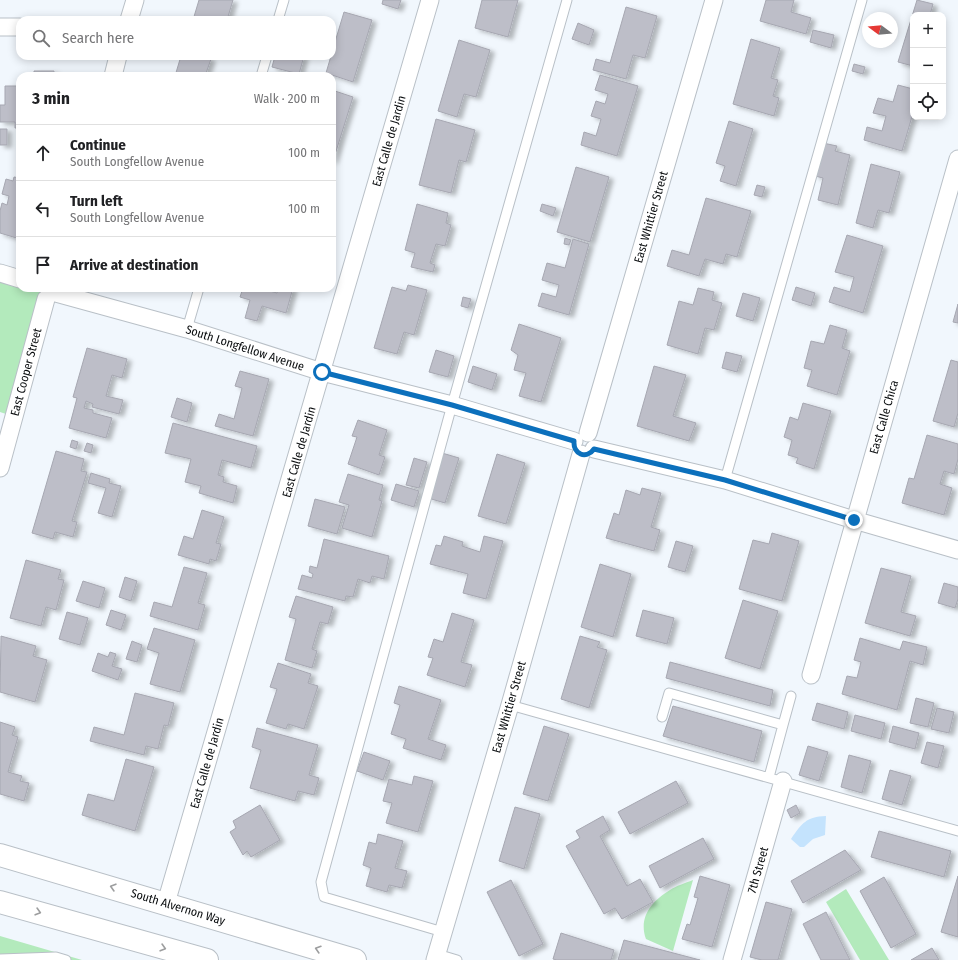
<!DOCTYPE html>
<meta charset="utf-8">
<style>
body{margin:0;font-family:"Fira Sans Condensed",sans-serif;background:#f2f2f2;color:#202124}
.controls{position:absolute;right:12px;top:12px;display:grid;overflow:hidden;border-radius:8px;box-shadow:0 2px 10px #0003}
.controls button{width:36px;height:36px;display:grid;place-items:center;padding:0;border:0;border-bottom:1px solid #e0e0e0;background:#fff;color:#202124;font:20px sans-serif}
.compass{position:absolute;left:862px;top:12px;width:36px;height:36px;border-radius:50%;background:#fff;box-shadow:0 2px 10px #0003;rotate:286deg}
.stop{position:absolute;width:12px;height:12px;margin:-9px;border:3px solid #0c70bc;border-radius:50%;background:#fff}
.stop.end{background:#0c70bc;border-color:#fff;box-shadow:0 1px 4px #0008}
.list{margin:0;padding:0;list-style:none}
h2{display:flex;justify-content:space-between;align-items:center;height:52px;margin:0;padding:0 16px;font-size:17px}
h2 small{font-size:13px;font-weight:400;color:#757577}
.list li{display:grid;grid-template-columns:26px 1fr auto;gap:12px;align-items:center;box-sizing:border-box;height:56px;padding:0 16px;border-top:1px solid #e0e0e0}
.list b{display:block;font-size:15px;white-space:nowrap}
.list p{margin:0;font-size:13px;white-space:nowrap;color:#757577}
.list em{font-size:13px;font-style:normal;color:#757577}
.icon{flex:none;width:22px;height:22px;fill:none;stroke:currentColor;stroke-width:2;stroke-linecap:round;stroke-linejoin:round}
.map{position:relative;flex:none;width:958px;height:960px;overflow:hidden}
.search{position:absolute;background:#fff;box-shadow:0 2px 10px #0003;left:16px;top:16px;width:320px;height:44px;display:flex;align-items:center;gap:10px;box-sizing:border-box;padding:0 14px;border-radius:12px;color:#757577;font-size:15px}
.panel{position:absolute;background:#fff;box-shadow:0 2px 10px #0003;left:16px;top:72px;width:320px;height:220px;border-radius:12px}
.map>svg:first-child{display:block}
</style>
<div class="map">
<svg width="958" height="960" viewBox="0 0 958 960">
<defs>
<filter id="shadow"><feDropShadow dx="4.5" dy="2.5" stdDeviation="2" flood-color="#0004"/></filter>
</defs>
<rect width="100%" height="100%" fill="#f1f7fd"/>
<path fill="#b3eabc" d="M 0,277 L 20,283 L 20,288 L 37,288 L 41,289 L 6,414 L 0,412 Z
M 693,880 L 673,951 L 646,939 C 638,917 652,901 670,890 C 676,886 685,883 693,880 Z
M 846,889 L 889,960 L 860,960 L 826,902 Z
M 0,936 L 82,960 L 0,960 Z"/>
<path fill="#c4e3fd" d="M 826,816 L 825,835 L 813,839 L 804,847 L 800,847 L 791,839 C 802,823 806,817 826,816 Z"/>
<path fill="#bdbec8" stroke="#a6a7b1" filter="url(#shadow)" d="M 199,0 L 233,0 L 227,20 L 193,20 Z
M 383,0 L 401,0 L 398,9 L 382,4 Z
M 482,0 L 518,0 L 508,37 L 475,28 Z
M 766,0 L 794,0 L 791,12 L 811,18 L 806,34 L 760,21 Z
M 917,0 L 933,4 L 930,15 L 913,15 L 913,66 L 898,62 Z
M 626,7 L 657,16 L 645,58 L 633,55 L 626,79 L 593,70 L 596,59 L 610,63 Z
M 344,12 L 372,20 L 353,82 L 326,73 L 331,56 L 332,56 L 332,52 Z
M 578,23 L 594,30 L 589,45 L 572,39 Z
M 813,30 L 834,35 L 831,48 L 810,42 Z
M 751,39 L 780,48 L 771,78 L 778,80 L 773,96 L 779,98 L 774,116 L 733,104 Z
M 459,40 L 490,50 L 476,97 L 464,94 L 457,117 L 438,111 Z
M 181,56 L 202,56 L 211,59 L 205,76 L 175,76 Z
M 275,56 L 304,56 L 299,74 L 272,67 Z
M 854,64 L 865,67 L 863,74 L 852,71 Z
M 34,71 L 54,71 L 54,76 L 34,76 Z
M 600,75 L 638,86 L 617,156 L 581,145 L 584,132 L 596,136 L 601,119 L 591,116 L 596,101 L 605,104 L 608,94 L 595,90 Z
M 898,85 L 913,89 L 913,113 L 902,151 L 864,140 L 867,127 L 882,131 L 886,116 L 873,113 L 878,98 L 893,102 Z
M 5,86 L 20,86 L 20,128 L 15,128 L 15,122 L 0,122 L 0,105 L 5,105 Z
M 332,90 L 353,97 L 333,161 L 332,161 Z
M 436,119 L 475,130 L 466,162 L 459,160 L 451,193 L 419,185 Z
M 729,121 L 753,129 L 736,186 L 720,181 L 725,166 L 716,163 Z
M 0,129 L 7,129 L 7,145 L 0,145 Z
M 823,143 L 837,146 L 835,151 L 850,155 L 838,205 L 818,200 L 823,178 L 815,176 Z
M 871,164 L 900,172 L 889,213 L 878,210 L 873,228 L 856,223 Z
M 576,167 L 609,177 L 590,242 L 557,232 Z
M 14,177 L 20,178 L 20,239 L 0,233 L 0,211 L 2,203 L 7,205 L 9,196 L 2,194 L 6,179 L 13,181 Z
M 757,185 L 765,187 L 762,197 L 754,195 Z
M 706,198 L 751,211 L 737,257 L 726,254 L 723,264 L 705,259 L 699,276 L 667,266 L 672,250 L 689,255 Z
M 417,204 L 448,213 L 446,223 L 451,225 L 445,246 L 436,244 L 430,263 L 435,265 L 433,272 L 411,267 L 415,253 L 405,250 Z
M 542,204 L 556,208 L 553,216 L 540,211 Z
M 847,235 L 883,246 L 863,313 L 829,302 L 834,287 L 850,292 L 854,277 L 835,272 Z
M 565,238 L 571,240 L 569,245 L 564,244 Z
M 573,239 L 589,244 L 569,315 L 538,306 L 542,293 L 556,297 L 559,285 L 542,280 L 547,263 L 565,268 Z
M 408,285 L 427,290 L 414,335 L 404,332 L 397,354 L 374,348 L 392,287 L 406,291 Z
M 796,287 L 815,293 L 811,306 L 792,300 Z
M 243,288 L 259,288 L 277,293 L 278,288 L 293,288 L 286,313 L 262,306 L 257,321 L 245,318 L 250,300 L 240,297 Z
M 698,288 L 714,292 L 712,300 L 722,303 L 714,330 L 705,328 L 698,354 L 667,345 L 679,301 L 693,305 Z
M 743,293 L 760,298 L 753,321 L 736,316 Z
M 463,297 L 471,299 L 468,308 L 461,306 Z
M 958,304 L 958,323 L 953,322 Z
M 519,324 L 561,338 L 541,402 L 519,396 L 526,373 L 514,370 L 518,355 L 511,350 Z
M 830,325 L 847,330 L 842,348 L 850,351 L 837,395 L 807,386 L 812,370 L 804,368 L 811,341 L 824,344 Z
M 87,348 L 127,359 L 122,378 L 112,375 L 106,396 L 123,400 L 119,414 L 92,407 L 93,404 L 86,401 L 84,408 L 93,410 L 93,413 L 112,418 L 106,438 L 69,428 L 77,398 L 73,397 Z
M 436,350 L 454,356 L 448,377 L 429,372 Z
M 726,352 L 742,356 L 737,372 L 722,368 Z
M 951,360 L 958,362 L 958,413 L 954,427 L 933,421 Z
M 473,366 L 497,374 L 492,390 L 468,382 Z
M 654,366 L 686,375 L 673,416 L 696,423 L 689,441 L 637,426 Z
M 240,371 L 269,379 L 253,436 L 215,426 L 219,414 L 234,419 L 242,388 L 235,386 Z
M 177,398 L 192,403 L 187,422 L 171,417 Z
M 803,403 L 831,411 L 814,469 L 796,463 L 798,458 L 788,455 L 792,440 L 784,437 L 790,417 L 798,420 Z
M 358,420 L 387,430 L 379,455 L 385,457 L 379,475 L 348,464 L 357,437 L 352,436 Z
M 173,423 L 257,446 L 251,468 L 222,460 L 218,475 L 224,477 L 223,482 L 237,486 L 233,503 L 199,493 L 201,486 L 185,482 L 191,459 L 165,453 Z
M 927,435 L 958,444 L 958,459 L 954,474 L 944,471 L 940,484 L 952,488 L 944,515 L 902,503 L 909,478 L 914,479 Z
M 72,440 L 78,442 L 76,449 L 70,447 Z
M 87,443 L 93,445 L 91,453 L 84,451 Z
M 56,451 L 84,459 L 81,471 L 87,472 L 72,521 L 77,522 L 73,537 L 55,532 L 53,539 L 32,533 Z
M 442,453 L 459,458 L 445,503 L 428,498 Z
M 497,454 L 525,463 L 506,524 L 478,516 Z
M 414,458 L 427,462 L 419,488 L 406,485 Z
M 91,473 L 110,479 L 109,483 L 121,486 L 112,517 L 98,513 L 106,488 L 88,483 Z
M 348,474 L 383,485 L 379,500 L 382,501 L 372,537 L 342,528 L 349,505 L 339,502 Z
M 396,484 L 419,491 L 414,507 L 391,500 Z
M 642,488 L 661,493 L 651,527 L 660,530 L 654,551 L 606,538 L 614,513 L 619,515 L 626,490 L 640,495 Z
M 315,499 L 345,507 L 337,534 L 308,526 Z
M 202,510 L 224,517 L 216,543 L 221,544 L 216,561 L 210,559 L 209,564 L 178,555 L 184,536 L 193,539 Z
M 772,533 L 799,541 L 782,601 L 739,589 L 753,540 L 769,544 Z
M 444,536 L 463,542 L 462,546 L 480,552 L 484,536 L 503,541 L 486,599 L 463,593 L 468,574 L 430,564 L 436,545 L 441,546 Z
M 324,539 L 389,556 L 384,579 L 372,576 L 370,583 L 358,579 L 353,597 L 346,596 L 345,601 L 298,589 L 302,575 L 312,578 L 313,574 L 309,572 L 310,566 L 317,568 Z
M 676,541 L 693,546 L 685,572 L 668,567 Z
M 26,560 L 61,570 L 58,579 L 64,580 L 56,610 L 46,607 L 41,626 L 10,618 Z
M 600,564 L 631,574 L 613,637 L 581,627 Z
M 184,567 L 207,573 L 198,603 L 205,605 L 198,630 L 150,616 L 154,602 L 172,607 Z
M 881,568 L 911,576 L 901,612 L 916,616 L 910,636 L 865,623 Z
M 125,577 L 137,581 L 131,601 L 119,597 Z
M 83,581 L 105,588 L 99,608 L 76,601 Z
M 944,583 L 958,587 L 958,599 L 955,608 L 938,603 Z
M 296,596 L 333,607 L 328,624 L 320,622 L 312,649 L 317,651 L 312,668 L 285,660 L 296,619 L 289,617 Z
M 743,600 L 778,611 L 760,669 L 725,658 Z
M 111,610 L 126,615 L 121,630 L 106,625 Z
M 643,610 L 674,618 L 667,644 L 636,636 Z
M 67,612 L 88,618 L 80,645 L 59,639 Z
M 452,613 L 474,620 L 461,662 L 472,665 L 465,687 L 427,675 L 433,658 L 428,657 L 434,639 L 443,642 Z
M 154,628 L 195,640 L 180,692 L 150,684 L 159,653 L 147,649 Z
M 1,636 L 36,646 L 33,656 L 47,660 L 35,702 L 0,692 Z
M 580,636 L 600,642 L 597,647 L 607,650 L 589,708 L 561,699 Z
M 860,638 L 900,650 L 903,641 L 927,647 L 923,665 L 910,661 L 897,710 L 842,694 L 847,676 L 857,678 L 861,662 L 854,660 Z
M 132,641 L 142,645 L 137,662 L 126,659 Z
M 110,652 L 116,654 L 112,666 L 122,669 L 118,680 L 92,671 L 98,653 L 108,657 Z
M 670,662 L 773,690 L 770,706 L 666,678 Z
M 278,663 L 311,674 L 308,683 L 318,686 L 304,729 L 288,724 L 286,729 L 266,723 L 277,689 L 270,687 Z
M 399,686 L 441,700 L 428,739 L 446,745 L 441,760 L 403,748 L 406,739 L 391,734 L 400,705 L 394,703 Z
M 135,693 L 174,703 L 168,726 L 164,725 L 158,749 L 146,746 L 144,755 L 90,741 L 94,727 L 124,735 Z
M 916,698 L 934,703 L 928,727 L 910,723 Z
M 817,703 L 848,712 L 844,729 L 812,720 Z
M 673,706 L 762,731 L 754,762 L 663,736 Z
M 937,708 L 954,712 L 949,733 L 931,729 Z
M 855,715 L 885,723 L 881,739 L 851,731 Z
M 0,722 L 15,727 L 12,735 L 18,737 L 8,772 L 22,776 L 20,781 L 29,783 L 24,801 L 0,794 Z
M 544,726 L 569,734 L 548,801 L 523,794 Z
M 893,726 L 919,733 L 915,749 L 889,742 Z
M 257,728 L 318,745 L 309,775 L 319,778 L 314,795 L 298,791 L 295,801 L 250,788 L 261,750 L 252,747 Z
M 927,742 L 944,746 L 938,768 L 921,763 Z
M 808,746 L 828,752 L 819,781 L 799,775 Z
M 364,752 L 390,761 L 383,780 L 357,771 Z
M 849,755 L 871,761 L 862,793 L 841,787 Z
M 126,759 L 154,767 L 135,831 L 82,815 L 88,794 L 114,801 Z
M 890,770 L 911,776 L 902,805 L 882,799 Z
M 414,776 L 433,781 L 418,832 L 386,823 L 392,803 L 383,801 L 389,779 L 412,785 Z
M 676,781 L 688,803 L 630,834 L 618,812 Z
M 260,805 L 280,840 L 251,857 L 247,851 L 243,855 L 230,832 L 236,828 L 233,821 Z
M 796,805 L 800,813 L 791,818 L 787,810 Z
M 515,807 L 540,814 L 524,869 L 499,861 Z
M 603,816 L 610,830 L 600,836 L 627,886 L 640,879 L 653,902 L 622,919 L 615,908 L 604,914 L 566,846 L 580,838 L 576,831 Z
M 879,831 L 951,851 L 944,877 L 871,857 Z
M 378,834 L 403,841 L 395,868 L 407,871 L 402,888 L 389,885 L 387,892 L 366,886 L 371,868 L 363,865 L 369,842 L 376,844 Z
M 703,838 L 714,859 L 660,888 L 649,866 Z
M 845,850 L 861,870 L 803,903 L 791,881 Z
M 700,876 L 730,885 L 712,947 L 682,939 L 687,924 L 690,925 L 698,898 L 694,897 Z
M 958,876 L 958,937 L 941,932 Z
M 884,877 L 916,934 L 891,948 L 860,891 Z
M 511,880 L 543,944 L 519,956 L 487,892 Z
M 766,902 L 792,909 L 778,960 L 762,960 L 750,957 Z
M 826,912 L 850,960 L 821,960 L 803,924 Z
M 561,933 L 614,950 L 611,960 L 557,960 L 553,959 Z
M 624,940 L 700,960 L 618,960 Z
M 932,948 L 939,960 L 911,960 Z"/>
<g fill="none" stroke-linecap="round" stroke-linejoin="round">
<defs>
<path id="service" d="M 278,20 L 284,0
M 261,76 L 267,56
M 187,329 L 199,288
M 725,480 L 862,0
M 510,705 L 958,831
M 662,717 L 669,693 L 783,725 L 769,777
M 783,725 L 791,696
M 443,932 L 324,897 L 321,882 L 452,405 L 567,0
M 437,954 L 457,960
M 0,959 L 56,957 L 66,960"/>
<path id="minor" d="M 129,20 L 135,0
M 0,27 L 20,27
M 113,76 L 118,56
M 0,273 L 20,279
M 56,293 L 187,329 L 322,372 L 452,405 L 574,441
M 588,433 L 714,0
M 594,449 L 725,480 L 854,520 L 958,550
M 0,468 L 46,299
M 811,675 L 958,159
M 166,903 L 430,0
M 435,960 L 510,705 L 581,454
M 732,960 L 783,781"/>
<path id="primary" d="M 0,855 L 355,960
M 0,902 L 207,960"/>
</defs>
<use href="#service" stroke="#b9c0c7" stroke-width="11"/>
<use href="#minor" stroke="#b9c0c7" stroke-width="19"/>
<use href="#primary" stroke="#b9c0c7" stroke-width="24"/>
<use href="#service" stroke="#fff" stroke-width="9"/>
<use href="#minor" stroke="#fff" stroke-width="17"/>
<use href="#primary" stroke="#fff" stroke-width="22"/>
</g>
<defs><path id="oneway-chevron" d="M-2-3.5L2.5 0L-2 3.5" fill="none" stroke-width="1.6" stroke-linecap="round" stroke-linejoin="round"/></defs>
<g stroke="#9d9e9f">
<use href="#oneway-chevron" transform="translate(113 887) rotate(-164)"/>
<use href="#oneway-chevron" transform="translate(38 912) rotate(16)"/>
<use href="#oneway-chevron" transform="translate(163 948) rotate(16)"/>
<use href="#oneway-chevron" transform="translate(318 949) rotate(-163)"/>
</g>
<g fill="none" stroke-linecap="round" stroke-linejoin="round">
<path stroke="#0c70bc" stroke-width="5" d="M 322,372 L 452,405 L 574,441 C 573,454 586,460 594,449 L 725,480 L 854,520"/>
</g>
<g text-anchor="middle" stroke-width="3" stroke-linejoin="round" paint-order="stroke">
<g font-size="12" fill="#090c0e" stroke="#fff">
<text transform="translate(389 141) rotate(-74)" y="4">East Calle de Jardin</text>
<text transform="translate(651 217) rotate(-74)" y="4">East Whittier Street</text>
<text transform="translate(245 348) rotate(18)" y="4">South Longfellow Avenue</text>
<text transform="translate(26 372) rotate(-75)" y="4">East Cooper Street</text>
<text transform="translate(884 417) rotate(-74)" y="4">East Calle Chica</text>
<text transform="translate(299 452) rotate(-74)" y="4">East Calle de Jardin</text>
<text transform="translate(509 707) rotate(-74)" y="4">East Whittier Street</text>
<text transform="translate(207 763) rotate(-74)" y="4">East Calle de Jardin</text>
<text transform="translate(758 870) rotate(-74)" y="4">7th Street</text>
<text transform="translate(178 907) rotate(17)" y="4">South Alvernon Way</text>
</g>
</g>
</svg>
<div class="controls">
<button>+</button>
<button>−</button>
<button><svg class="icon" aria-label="locate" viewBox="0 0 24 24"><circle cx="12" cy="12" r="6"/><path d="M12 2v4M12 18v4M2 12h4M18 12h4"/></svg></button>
</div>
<svg class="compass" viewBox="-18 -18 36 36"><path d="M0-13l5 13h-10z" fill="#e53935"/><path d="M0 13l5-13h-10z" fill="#757577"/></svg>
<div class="stop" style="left:322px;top:372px"></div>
<div class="stop end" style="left:854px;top:520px"></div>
<div class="search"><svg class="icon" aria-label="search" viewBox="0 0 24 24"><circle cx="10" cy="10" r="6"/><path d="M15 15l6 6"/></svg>Search here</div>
<section class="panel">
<h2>3 min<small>Walk · 200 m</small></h2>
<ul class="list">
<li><svg class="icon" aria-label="ahead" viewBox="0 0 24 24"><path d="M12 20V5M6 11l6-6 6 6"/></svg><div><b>Continue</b><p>South Longfellow Avenue</p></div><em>100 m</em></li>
<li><svg class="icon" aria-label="left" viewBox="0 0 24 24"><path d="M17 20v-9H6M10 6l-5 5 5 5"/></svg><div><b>Turn left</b><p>South Longfellow Avenue</p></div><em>100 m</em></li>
<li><svg class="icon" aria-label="arrive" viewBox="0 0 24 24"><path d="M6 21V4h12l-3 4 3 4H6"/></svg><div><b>Arrive at destination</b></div></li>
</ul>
</section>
</div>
